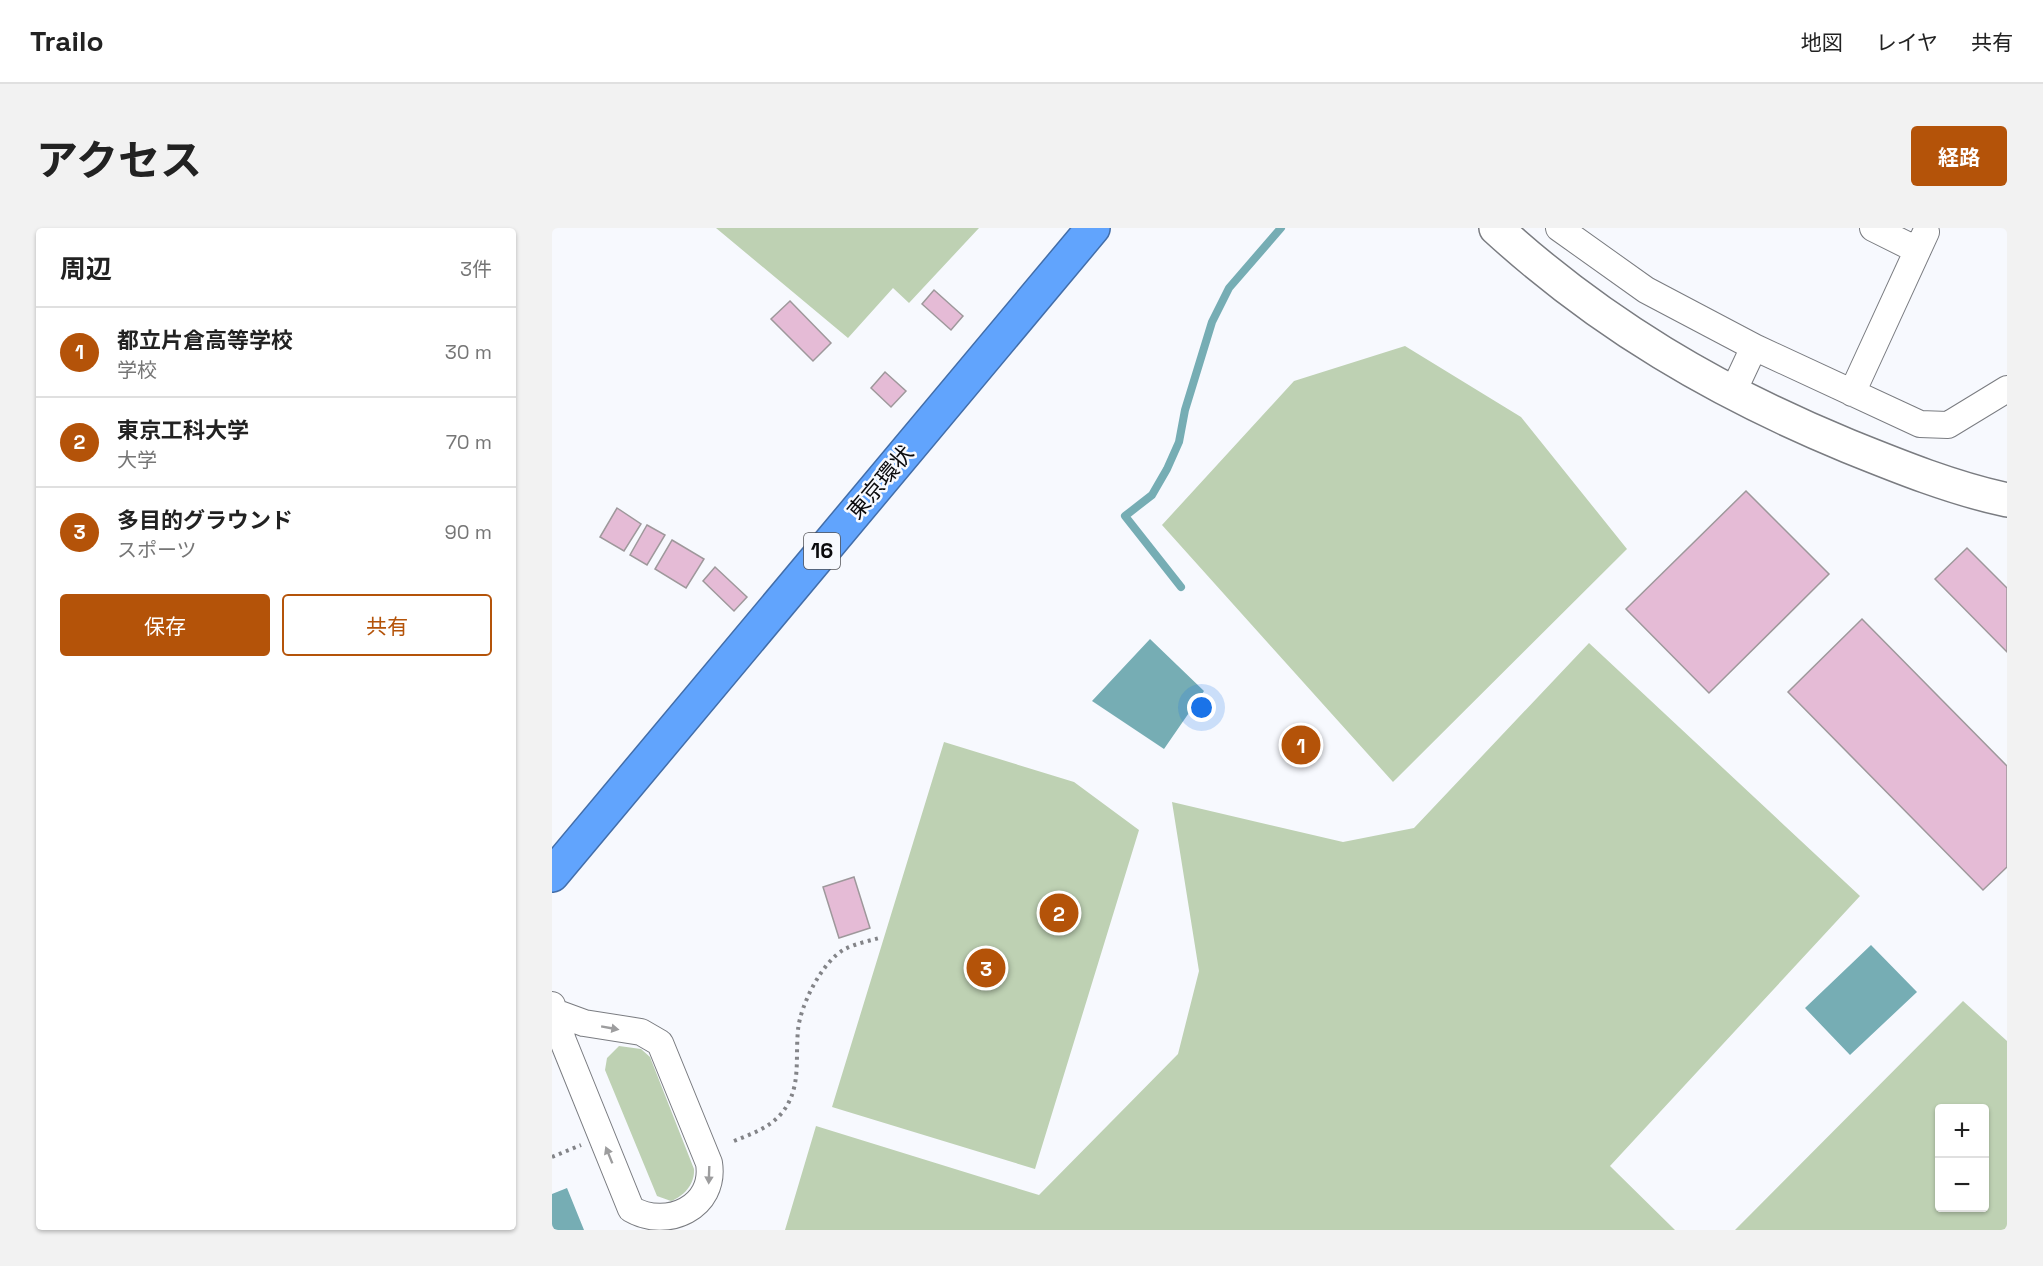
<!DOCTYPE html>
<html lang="ja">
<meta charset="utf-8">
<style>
body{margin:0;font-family:"Space Grotesk","Noto Sans JP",sans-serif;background:#f2f2f2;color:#222}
.controls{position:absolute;right:18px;bottom:18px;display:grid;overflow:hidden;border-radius:6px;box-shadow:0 2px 4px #0004}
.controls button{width:54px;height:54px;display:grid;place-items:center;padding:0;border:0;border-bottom:2px solid #e0e0e0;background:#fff;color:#222;font:30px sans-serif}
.you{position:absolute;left:650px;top:480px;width:21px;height:21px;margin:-15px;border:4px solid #fff;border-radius:50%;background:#1a73e8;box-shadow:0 0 0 9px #1a73e833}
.badge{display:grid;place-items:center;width:39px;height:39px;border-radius:50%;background:#b45309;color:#fff;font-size:20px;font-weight:700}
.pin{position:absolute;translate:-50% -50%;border:3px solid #fff;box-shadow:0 2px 6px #0006}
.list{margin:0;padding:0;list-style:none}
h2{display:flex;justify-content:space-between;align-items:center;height:78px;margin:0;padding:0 24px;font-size:26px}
h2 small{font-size:20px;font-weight:400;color:#767676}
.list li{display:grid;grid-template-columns:39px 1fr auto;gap:18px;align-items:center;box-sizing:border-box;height:90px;padding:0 24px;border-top:2px solid #e0e0e0}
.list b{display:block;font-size:22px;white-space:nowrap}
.list p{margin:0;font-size:20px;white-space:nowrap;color:#767676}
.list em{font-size:20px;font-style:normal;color:#767676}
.actions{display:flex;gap:12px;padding:18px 24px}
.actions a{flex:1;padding:14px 0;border:2px solid #b45309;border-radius:6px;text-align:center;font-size:21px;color:#b45309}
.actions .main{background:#b45309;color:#fff}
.map{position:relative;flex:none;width:1455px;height:1002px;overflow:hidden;border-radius:6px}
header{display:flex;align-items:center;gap:36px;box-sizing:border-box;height:84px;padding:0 30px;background:#fff;border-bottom:2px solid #e0e0e0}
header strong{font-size:28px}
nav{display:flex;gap:33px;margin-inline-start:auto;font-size:21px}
.intro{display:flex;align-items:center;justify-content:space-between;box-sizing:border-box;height:144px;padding:0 36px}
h1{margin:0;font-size:42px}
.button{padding:15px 27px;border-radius:6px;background:#b45309;color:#fff;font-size:21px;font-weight:700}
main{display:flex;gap:36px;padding:0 36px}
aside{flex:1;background:#fff;border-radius:6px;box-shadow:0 2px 4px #0004}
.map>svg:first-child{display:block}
</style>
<header>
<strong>Trailo</strong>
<nav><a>地図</a><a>レイヤ</a><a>共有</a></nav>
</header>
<div class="intro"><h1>アクセス</h1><a class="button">経路</a></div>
<main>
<aside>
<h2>周辺<small>3件</small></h2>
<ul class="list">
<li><span class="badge">1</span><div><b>都立片倉高等学校</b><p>学校</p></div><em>30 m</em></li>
<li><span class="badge">2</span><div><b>東京工科大学</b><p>大学</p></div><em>70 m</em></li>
<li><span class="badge">3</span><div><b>多目的グラウンド</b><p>スポーツ</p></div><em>90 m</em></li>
</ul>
<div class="actions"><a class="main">保存</a><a>共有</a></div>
</aside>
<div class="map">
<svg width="1455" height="1002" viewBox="0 0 1455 1002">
<rect width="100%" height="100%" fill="#f7f9fe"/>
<path fill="#bed1b3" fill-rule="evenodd" d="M 164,0 L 427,0 L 357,75 L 341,60 L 296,110 Z
M 853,118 L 969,189 L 1075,321 L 841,554 L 610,297 L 742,153 Z
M 1037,415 L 1308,668 L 1058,938 L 1123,1002 L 233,1002 L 264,898 L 487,967 L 626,826 L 647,743 L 620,574 L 791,614 L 862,600 Z
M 392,514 L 522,554 L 587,602 L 483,941 L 280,879 Z
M 1411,773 L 1455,813 L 1455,1002 L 1183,1002 ZM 1388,880 L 1432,880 L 1432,980 L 1388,980 Z
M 67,818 L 89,821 L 98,829 L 142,941 C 143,956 132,968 119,973 L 105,968 L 53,842 L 55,830 Z"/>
<path fill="#76adb4" d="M 598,411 L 652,463 L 612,521 L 540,473 Z
M 1319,717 L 1365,764 L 1298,827 L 1253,780 Z
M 15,960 L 32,1002 L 0,1002 L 0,966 Z"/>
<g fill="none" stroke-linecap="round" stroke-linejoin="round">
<path stroke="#76adb4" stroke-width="8" d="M 629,359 L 573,288 L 600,267 L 615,241 L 627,214 L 633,182 L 660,94 L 677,60 L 729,0"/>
</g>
<path fill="#e5bbd6" stroke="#9e989b" stroke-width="1.5" d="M 382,62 L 411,88 L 399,102 L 370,76 Z
M 238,73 L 279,115 L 261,133 L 219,91 Z
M 333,144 L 354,163 L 339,179 L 319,160 Z
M 1194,263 L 1277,346 L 1157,465 L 1074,381 Z
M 65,280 L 89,296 L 72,323 L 48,309 Z
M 95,297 L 113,307 L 95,337 L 78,327 Z
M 120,312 L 152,331 L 134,360 L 103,341 Z
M 1415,320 L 1455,360 L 1455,424 L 1383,351 Z
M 163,339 L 195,369 L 182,383 L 151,353 Z
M 1310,391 L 1455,538 L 1455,639 L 1431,662 L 1236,464 Z
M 302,649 L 318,700 L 287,710 L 271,659 Z"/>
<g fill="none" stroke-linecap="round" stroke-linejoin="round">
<defs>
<path id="street" d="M 1007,0 L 1094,62 L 1202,119
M 1321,0 L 1365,22
M 1300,165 L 1374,4
M 1180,166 L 1202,119 L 1368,196 L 1396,197 L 1455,161
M 0,777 L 11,813 L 79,981 C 115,1002 164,979 157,935 L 108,815 L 89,804 L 32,795 L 2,784"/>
<path id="secondary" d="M 944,0 C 1049,96 1165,164 1296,218 C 1348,239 1400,260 1455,272"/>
<path id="highway" d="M 0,647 L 541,0"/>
</defs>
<use href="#street" stroke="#7a7c81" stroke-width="28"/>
<use href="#secondary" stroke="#7a7c81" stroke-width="36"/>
<use href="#highway" stroke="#436ea9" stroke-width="36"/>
<path stroke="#838488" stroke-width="4" stroke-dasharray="3 4.5" stroke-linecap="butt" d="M 182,913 C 199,906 217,900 229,886 C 250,861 243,832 246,802 C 248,778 270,733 293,721 C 303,716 316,713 327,710
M 0,929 L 29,917"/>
<use href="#street" stroke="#fff" stroke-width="26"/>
<use href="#secondary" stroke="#fff" stroke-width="33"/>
<use href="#highway" stroke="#61a4fd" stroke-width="33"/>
</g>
<defs><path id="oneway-solid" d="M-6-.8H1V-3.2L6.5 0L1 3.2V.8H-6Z" transform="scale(1.5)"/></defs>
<g fill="#9d9d9e">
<use href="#oneway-solid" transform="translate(58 800) rotate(10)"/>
<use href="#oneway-solid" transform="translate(57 927) rotate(-112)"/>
<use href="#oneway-solid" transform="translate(157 947) rotate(92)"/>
</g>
<g text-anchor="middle" stroke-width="5" stroke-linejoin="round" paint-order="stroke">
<rect fill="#f7f9fe" stroke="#525255" stroke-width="1.5" x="252" y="305" width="36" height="36" rx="4.5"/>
<g font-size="21" font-weight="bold" fill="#0b0b0d">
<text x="270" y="330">16</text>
</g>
<g font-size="22" fill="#0b0b0d" stroke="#f7f9fe">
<text transform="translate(328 254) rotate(-50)" y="8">東京環状</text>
</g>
</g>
</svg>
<div class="controls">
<button>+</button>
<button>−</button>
</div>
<div class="you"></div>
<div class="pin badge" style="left:749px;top:517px">1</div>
<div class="pin badge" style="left:507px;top:685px">2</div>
<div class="pin badge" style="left:434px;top:740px">3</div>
</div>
</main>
